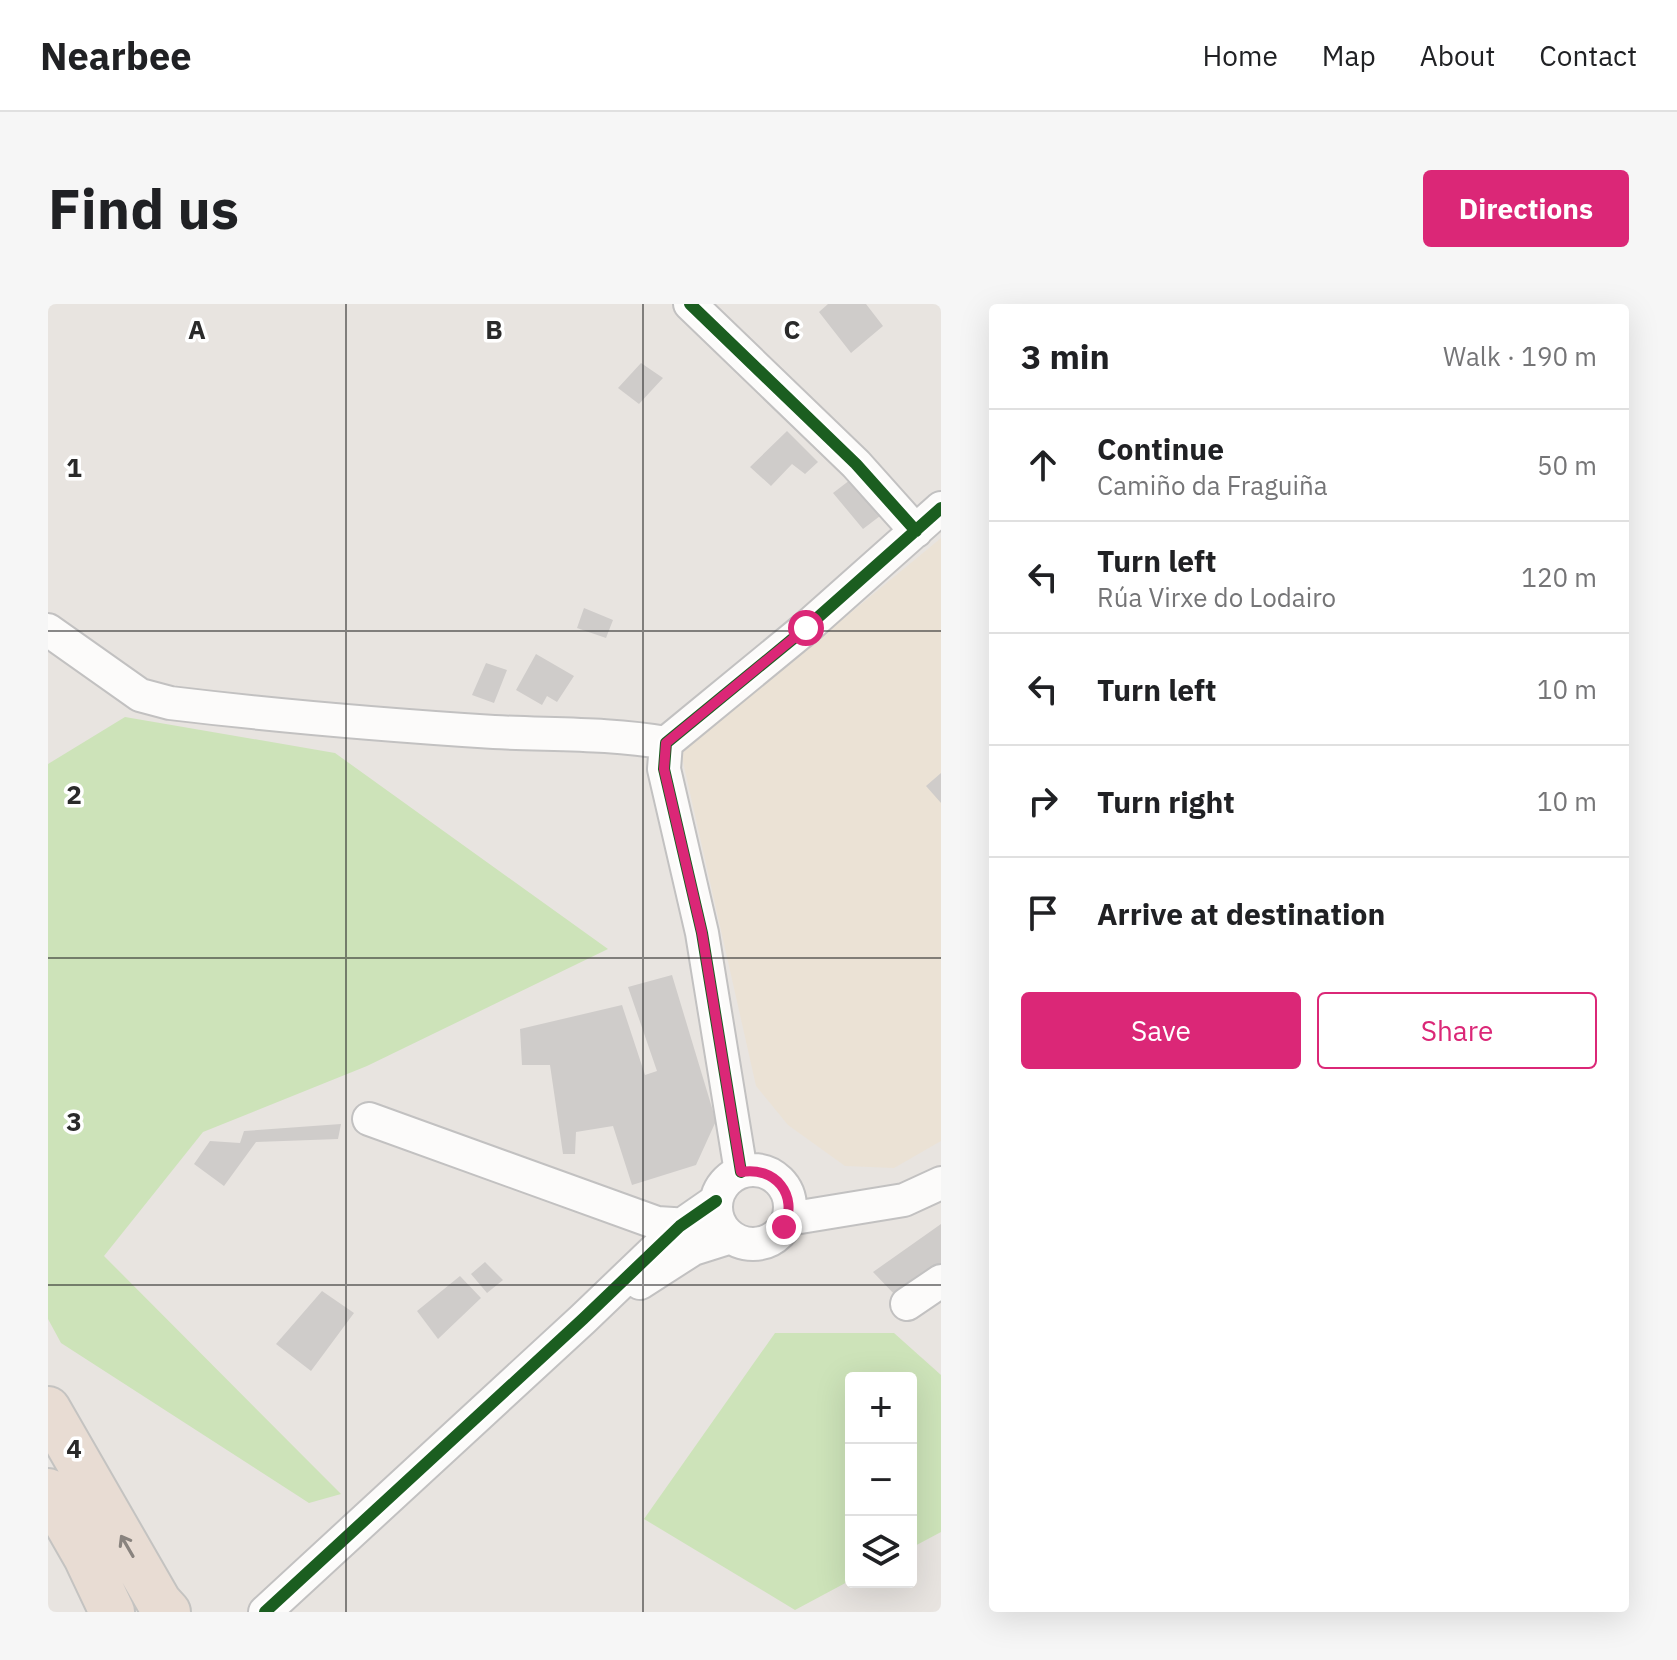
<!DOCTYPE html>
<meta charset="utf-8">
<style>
body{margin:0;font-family:"IBM Plex Sans",sans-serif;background:#f6f6f6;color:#202124}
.controls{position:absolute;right:24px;bottom:24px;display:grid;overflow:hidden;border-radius:8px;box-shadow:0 8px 32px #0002}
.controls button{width:72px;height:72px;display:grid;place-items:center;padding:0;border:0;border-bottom:2px solid #e0e0e0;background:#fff;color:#202124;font:40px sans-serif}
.stop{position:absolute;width:24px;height:24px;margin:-18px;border:6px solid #db2777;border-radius:50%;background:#fff}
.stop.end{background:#db2777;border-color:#fff;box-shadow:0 2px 8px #0008}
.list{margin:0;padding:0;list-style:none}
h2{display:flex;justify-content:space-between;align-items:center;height:104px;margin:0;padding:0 32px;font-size:34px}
h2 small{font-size:26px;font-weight:400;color:#757577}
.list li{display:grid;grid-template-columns:52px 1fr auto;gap:24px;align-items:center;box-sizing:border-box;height:112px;padding:0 32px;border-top:2px solid #e0e0e0}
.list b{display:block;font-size:30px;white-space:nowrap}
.list p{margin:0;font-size:26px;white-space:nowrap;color:#757577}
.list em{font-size:26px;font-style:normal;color:#757577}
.actions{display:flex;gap:16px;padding:24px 32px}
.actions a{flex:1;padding:18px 0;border:2px solid #db2777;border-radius:8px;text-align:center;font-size:28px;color:#db2777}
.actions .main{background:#db2777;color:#fff}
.icon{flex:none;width:44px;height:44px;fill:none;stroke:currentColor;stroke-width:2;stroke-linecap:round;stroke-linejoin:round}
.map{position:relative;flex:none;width:893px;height:1308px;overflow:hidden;border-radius:8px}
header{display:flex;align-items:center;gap:48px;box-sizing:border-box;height:112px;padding:0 40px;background:#fff;border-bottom:2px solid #e0e0e0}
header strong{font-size:38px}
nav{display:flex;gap:44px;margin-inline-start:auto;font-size:28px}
.intro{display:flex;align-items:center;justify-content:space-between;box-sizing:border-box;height:192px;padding:0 48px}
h1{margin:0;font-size:56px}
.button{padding:20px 36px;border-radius:8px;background:#db2777;color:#fff;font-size:28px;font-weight:700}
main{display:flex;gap:48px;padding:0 48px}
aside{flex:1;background:#fff;border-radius:8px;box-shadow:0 8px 32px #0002}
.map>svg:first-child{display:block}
</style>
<header>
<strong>Nearbee</strong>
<nav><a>Home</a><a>Map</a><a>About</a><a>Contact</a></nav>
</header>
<div class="intro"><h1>Find us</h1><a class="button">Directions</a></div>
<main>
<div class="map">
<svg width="893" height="1308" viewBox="0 0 893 1308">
<rect width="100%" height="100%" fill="#e8e4e0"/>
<path fill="#ebe2d5" d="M 893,234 L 893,837 L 846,864 L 797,862 L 740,821 L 708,782 L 633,449 Z"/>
<path fill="#cde3b9" d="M 77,413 L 287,449 L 560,645 L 319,762 L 155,828 L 56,952 L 293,1190 L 261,1199 L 13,1039 L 0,1015 L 0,460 Z
M 727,1029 L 846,1029 L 893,1071 L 893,1228 L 863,1244 L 863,1074 L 803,1074 L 803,1276 L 747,1306 L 596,1215 Z"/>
<path fill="#cfccca" d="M 780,0 L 818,0 L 835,22 L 803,49 L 771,8 Z
M 593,59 L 615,74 L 591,100 L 570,84 Z
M 739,127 L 770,158 L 757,170 L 744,160 L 723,182 L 702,163 Z
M 802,176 L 832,212 L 815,225 L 785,189 Z
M 536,304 L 565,316 L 558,334 L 529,324 Z
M 488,350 L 526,372 L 509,398 L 499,392 L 494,401 L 468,386 Z
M 438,359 L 459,366 L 446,399 L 424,391 Z
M 893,469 L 893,499 L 878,482 Z
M 624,671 L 668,817 L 648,861 L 584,881 L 565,822 L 528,828 L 527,850 L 515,850 L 502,761 L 474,761 L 472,725 L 574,701 L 597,771 L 609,767 L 580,683 Z
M 293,820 L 290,835 L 208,838 L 176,882 L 146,860 L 162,837 L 192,839 L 196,827 Z
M 893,920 L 893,961 L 848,992 L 825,968 Z
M 437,958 L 455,976 L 439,989 L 423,970 Z
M 412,972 L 433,994 L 390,1035 L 369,1007 Z
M 274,987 L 306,1009 L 263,1067 L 228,1040 Z"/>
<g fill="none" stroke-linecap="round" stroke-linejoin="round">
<defs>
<path id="minor" d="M 642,0 L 808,160 L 868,227
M 0,326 L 92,391 L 122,399 C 230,412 338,421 446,428 C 504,431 561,429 618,439
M 321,815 L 609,919 L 673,923
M668 903a37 37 0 1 1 74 0a37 37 0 1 1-74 0Z
M 693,868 L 654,629 L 616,465 L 618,439 L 758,324 L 893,204
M 740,915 L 856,896 L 893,879
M 592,979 L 645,945 L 683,933
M 859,1000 L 893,977
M 217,1308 L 535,1015 L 632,922 L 668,897"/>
<path id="highway" d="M 0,1105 L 111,1298 L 120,1308
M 0,1187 L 38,1253 L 64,1308"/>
</defs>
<use href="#minor" stroke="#c2c1c1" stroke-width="36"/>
<use href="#highway" stroke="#c4c3c1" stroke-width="48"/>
<use href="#minor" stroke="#fcfbfa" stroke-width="32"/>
<use href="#highway" stroke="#e8dcd3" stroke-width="44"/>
<defs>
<path id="cycleway" d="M 642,0 L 808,160 L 868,227
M 693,868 L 654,629 L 616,465 L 618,439 L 758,324 L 893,204
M 217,1308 L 535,1015 L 632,922 L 668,897"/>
</defs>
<use href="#cycleway" stroke="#fff" stroke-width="17"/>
<use href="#cycleway" stroke="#1b5e20" stroke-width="12"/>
</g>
<defs><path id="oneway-shaft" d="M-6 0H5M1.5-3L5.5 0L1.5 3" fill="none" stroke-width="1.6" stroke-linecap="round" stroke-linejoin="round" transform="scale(2)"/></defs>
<use stroke="#89837e" href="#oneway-shaft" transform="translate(79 1242) rotate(-120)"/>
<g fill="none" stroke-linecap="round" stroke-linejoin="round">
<path stroke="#db2777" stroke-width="10" d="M 736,923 C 751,891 727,862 693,868 L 654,629 L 616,465 L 618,439 L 758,324"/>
</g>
<path fill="none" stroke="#2a2a2a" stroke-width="2" stroke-opacity="0.55" d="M 298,0 L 298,1308M 595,0 L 595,1308M 0,327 L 893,327M 0,654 L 893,654M 0,981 L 893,981"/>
<g font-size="26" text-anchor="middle" font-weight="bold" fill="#2a2a2a" stroke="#fff" stroke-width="7" stroke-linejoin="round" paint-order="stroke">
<text x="149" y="35">A</text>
<text x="446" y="35">B</text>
<text x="744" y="35">C</text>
<text x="26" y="173">1</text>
<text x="26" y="500">2</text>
<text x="26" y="827">3</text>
<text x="26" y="1154">4</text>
</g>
</svg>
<div class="controls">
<button>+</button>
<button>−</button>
<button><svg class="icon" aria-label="layers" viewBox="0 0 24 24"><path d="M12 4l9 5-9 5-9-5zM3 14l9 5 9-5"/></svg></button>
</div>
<div class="stop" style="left:758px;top:324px"></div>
<div class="stop end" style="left:736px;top:923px"></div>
</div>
<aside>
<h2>3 min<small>Walk · 190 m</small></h2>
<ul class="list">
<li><svg class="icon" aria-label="ahead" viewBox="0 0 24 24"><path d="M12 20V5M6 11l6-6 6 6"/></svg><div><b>Continue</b><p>Camiño da Fraguiña</p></div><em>50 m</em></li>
<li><svg class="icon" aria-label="left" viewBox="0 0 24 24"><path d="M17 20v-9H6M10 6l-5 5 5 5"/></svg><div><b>Turn left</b><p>Rúa Virxe do Lodairo</p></div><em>120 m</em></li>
<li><svg class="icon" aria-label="left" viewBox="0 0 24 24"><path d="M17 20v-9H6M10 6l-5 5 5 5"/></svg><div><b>Turn left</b></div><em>10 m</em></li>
<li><svg class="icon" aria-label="right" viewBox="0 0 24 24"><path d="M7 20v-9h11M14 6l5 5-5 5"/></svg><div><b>Turn right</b></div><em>10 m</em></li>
<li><svg class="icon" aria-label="arrive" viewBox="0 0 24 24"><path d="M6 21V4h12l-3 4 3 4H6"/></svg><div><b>Arrive at destination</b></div></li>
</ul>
<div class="actions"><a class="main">Save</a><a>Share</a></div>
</aside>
</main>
